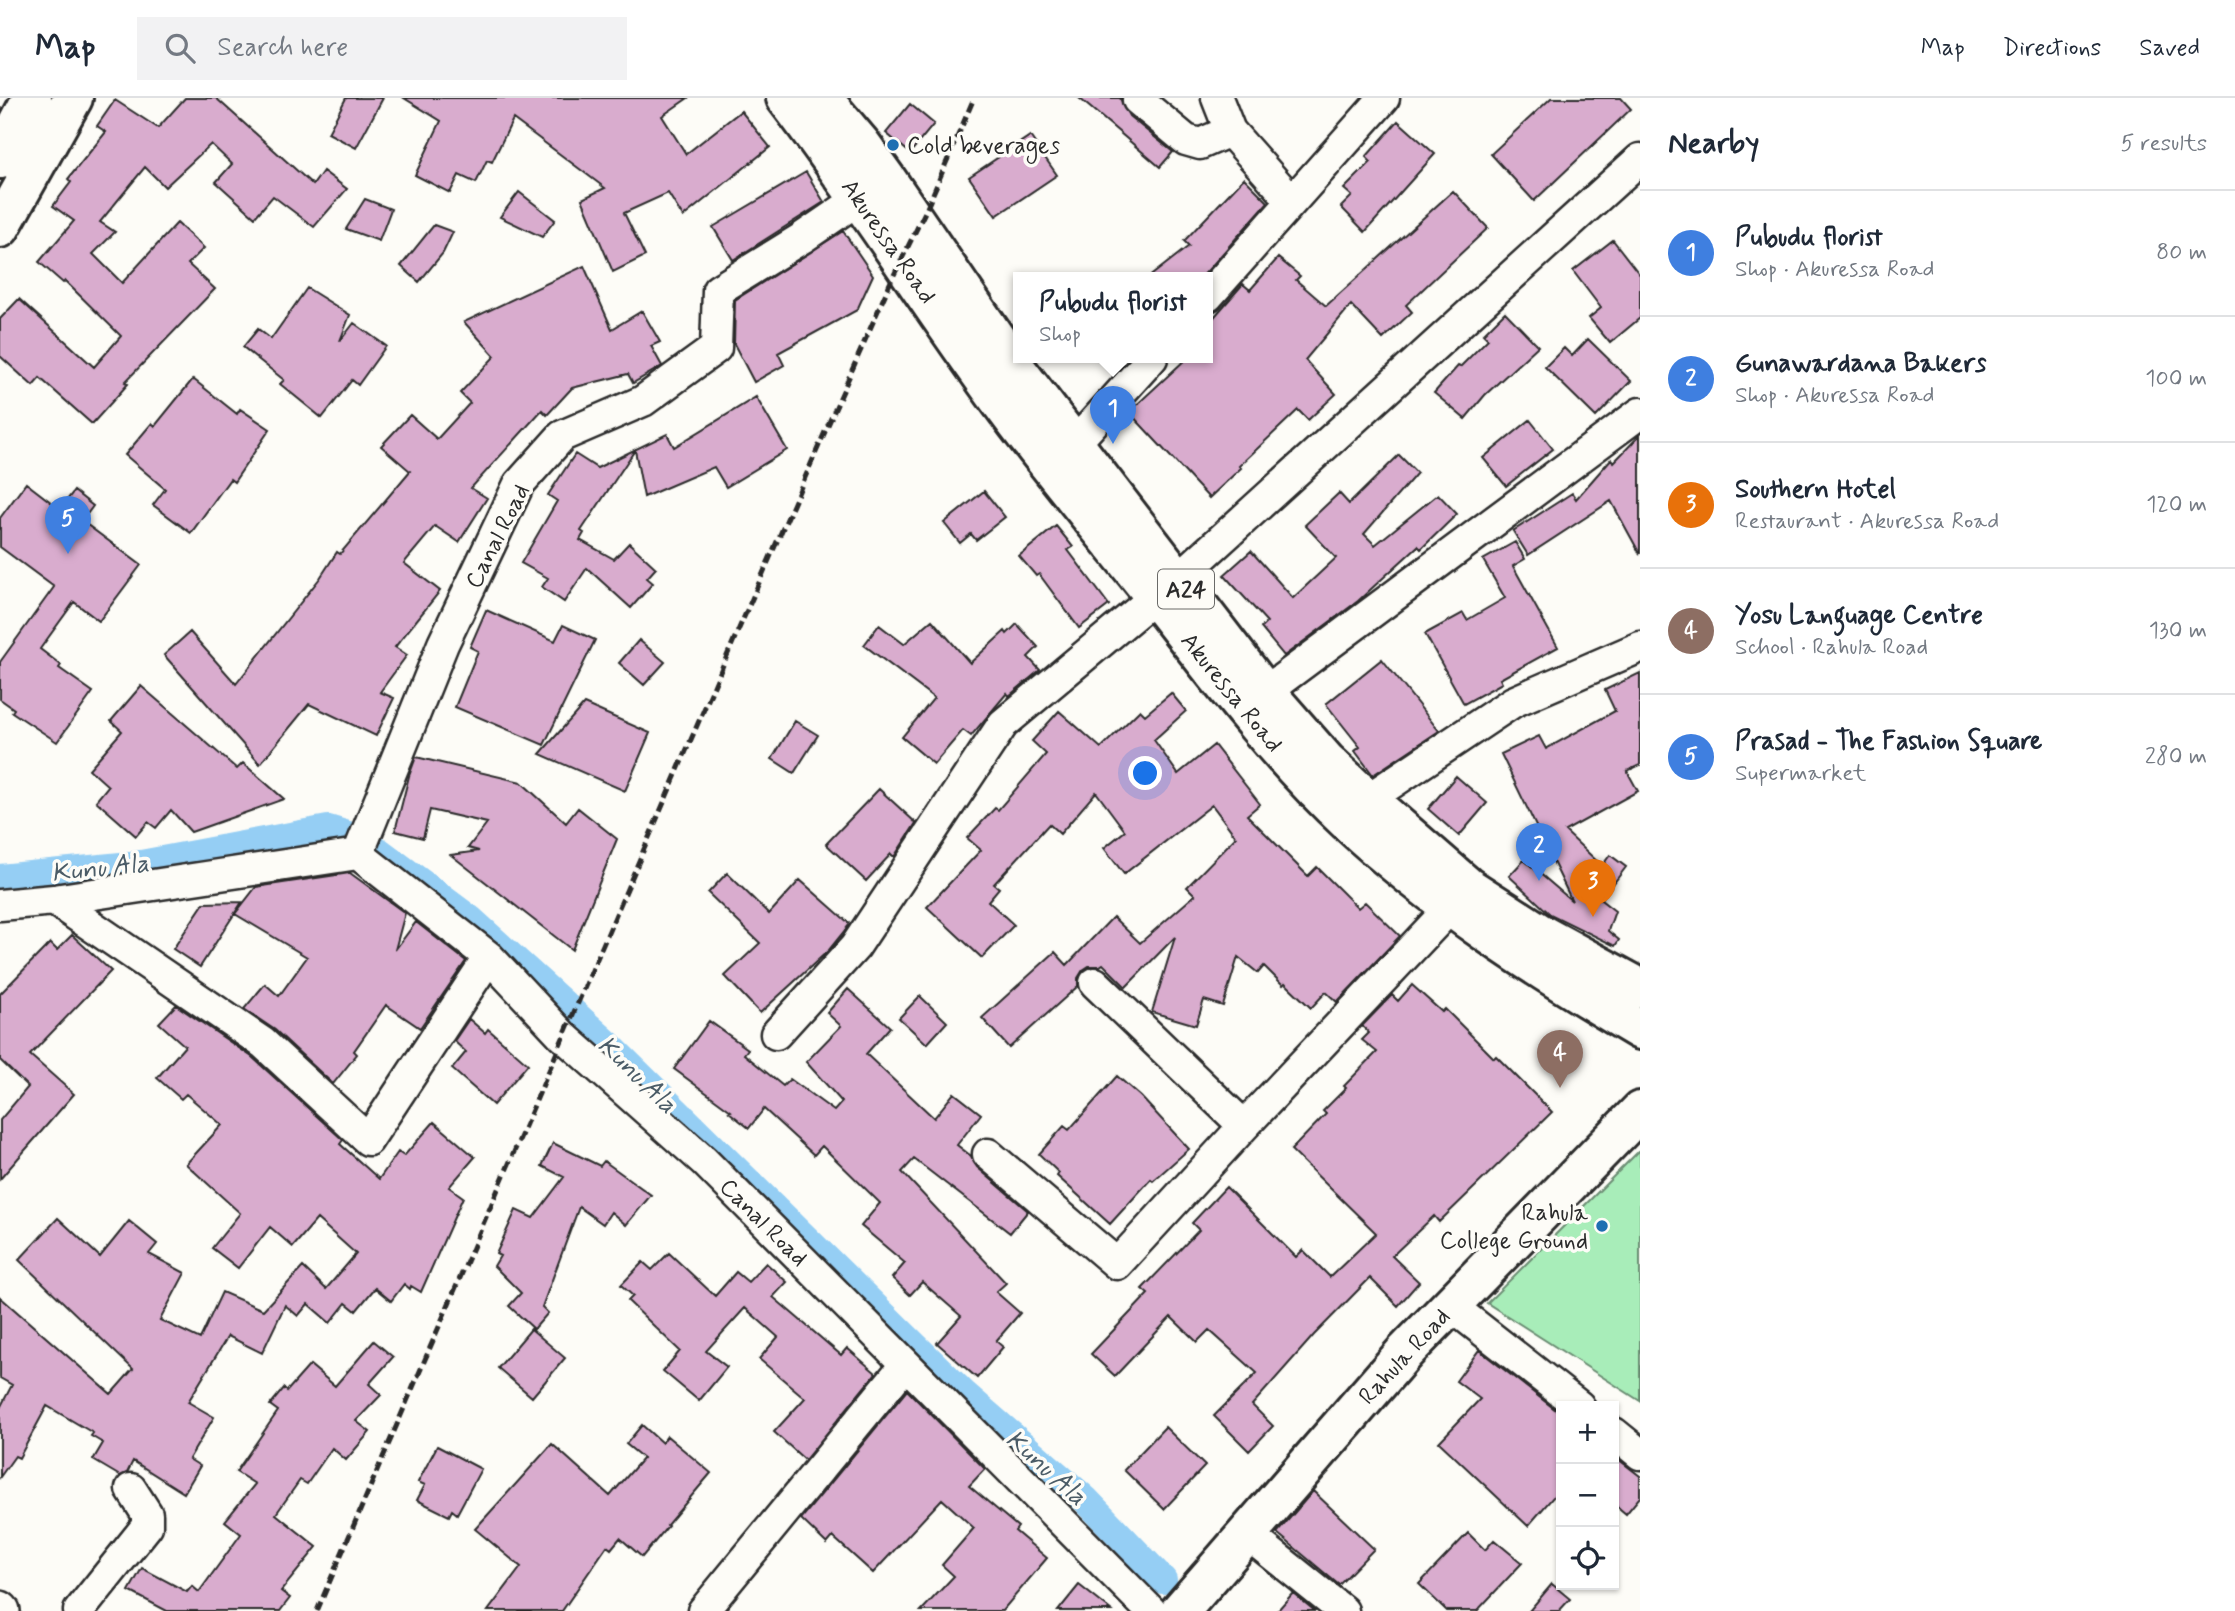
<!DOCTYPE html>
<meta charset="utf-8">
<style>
body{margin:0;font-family:Mynerve,sans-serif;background:#f2f2f3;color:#1f2937}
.controls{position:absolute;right:21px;bottom:21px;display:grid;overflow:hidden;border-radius:0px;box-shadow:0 2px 5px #0004}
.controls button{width:63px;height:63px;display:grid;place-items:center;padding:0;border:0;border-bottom:2px solid #e0e1e3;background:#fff;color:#1f2937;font:35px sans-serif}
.you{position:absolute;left:1146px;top:676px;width:24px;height:24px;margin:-18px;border:5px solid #fff;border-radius:50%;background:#1a73e8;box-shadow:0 0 0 10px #1a73e833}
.badge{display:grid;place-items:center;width:46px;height:46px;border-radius:50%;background:#1f6fb2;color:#fff;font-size:23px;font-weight:700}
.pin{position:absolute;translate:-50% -58px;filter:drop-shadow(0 2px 4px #0008)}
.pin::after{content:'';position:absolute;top:37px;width:24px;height:21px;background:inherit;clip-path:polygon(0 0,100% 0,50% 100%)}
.popup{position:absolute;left:1013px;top:174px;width:200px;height:91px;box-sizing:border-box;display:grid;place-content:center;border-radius:0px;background:#fff;filter:drop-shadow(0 2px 5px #0005);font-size:23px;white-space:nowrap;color:#747a83}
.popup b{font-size:26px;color:#1f2937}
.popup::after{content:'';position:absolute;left:50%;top:100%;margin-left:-14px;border:14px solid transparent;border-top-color:#fff}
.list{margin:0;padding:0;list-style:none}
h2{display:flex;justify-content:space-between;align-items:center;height:91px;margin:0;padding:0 28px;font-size:30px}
h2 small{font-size:23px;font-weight:400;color:#747a83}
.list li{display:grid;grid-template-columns:46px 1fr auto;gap:21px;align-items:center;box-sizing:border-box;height:126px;padding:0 28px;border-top:2px solid #e0e1e3}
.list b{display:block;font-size:26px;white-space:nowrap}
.list p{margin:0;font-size:23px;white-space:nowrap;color:#747a83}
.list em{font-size:23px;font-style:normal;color:#747a83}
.icon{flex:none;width:38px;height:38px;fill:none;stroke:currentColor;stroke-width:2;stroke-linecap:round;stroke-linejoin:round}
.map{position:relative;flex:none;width:1640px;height:1513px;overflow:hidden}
header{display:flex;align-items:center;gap:42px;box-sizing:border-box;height:98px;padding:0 35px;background:#fff;border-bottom:2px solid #e0e1e3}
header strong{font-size:33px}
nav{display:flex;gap:38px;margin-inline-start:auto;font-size:24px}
.search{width:490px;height:63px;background:#f2f2f3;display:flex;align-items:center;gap:18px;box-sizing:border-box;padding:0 24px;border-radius:0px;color:#747a83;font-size:26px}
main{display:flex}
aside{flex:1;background:#fff}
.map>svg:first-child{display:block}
</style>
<header>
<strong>Map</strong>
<div class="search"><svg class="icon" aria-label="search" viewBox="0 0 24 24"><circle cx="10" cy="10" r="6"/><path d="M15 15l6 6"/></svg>Search here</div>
<nav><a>Map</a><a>Directions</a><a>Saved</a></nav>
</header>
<main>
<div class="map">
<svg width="1640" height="1513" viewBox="0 0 1640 1513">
<rect width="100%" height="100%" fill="#fdfcf7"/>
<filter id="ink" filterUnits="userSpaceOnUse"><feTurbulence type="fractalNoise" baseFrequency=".0143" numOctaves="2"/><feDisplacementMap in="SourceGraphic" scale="14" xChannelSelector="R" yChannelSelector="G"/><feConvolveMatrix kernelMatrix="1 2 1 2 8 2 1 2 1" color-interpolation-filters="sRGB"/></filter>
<g filter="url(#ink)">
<path fill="#a8edb9" stroke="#6a8c72" stroke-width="2" d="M 1640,1052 L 1640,1303 L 1487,1205 Z"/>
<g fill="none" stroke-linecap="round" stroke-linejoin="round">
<path stroke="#95cef4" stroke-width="28" d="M 0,780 L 141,766 L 328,731 L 364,742 L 470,821 L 608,946 L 963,1295 L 1085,1401 L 1163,1482"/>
</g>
<path fill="#d9acce" stroke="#2b2b2b" stroke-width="2" d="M 185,0 L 216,0 L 313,87 L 323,73 L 347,91 L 314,129 L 273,98 L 255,119 L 216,84 L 232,66 L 211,46 L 165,89 L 145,69 L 100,124 L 115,134 L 93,156 L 122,185 L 177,125 L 204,150 L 188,166 L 215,191 L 125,284 L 128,286 L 92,326 L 40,280 L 33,288 L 0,258 L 0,221 L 19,201 L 94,269 L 121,238 L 65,183 L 63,185 L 39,164 L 74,123 L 53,108 L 71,84 L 68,81 L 106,34 L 97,28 L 115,2 L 158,30 Z
M 346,0 L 383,0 L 356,50 L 328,35 Z
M 404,0 L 688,0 L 662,18 L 686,56 L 741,13 L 770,49 L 683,119 L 668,95 L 624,115 L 645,158 L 613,174 L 582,101 L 605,90 L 513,21 L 492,64 L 487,62 L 476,85 L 459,77 L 450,95 L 415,77 L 441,23 Z
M 1079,0 L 1120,0 L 1129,18 L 1173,54 L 1160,69 Z
M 1551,0 L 1621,0 L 1631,11 L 1534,103 L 1491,56 Z
M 910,6 L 934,26 L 910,55 L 886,35 Z
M 1398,23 L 1435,56 L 1365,134 L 1341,109 L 1352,98 L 1344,91 L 1371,64 L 1366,59 Z
M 1030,38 L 1057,77 L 996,118 L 969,79 Z
M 806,74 L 824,104 L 733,162 L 713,129 Z
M 1244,80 L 1268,104 L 1201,180 L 1148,180 L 1189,148 L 1184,143 Z
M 1453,93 L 1488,130 L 1406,207 L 1412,214 L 1383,241 L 1351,207 L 1305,262 L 1336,296 L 1308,322 L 1298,312 L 1239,368 L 1241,370 L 1209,400 L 1129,314 L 1187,260 L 1208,260 L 1208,226 L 1243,186 L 1250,192 L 1278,160 L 1300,178 L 1296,182 L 1326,208 Z
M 519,94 L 555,122 L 542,139 L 500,119 Z
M 365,101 L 391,111 L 379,143 L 346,131 Z
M 434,127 L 453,134 L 443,155 L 419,184 L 401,168 Z
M 843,133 L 873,177 L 857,212 L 778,255 L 784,267 L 754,284 L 734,246 L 735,202 Z
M 1613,142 L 1640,177 L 1640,220 L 1610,245 L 1589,220 L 1601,210 L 1573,173 Z
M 584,168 L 612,231 L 642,213 L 660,244 L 651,248 L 662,268 L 633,285 L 628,276 L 572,290 L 547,317 L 542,312 L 471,390 L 487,400 L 459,444 L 435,428 L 404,465 L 440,493 L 395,549 L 407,557 L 380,594 L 394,600 L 376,638 L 309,606 L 260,666 L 164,557 L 190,534 L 236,586 L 320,480 L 337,454 L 340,456 L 410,373 L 381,348 L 410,317 L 437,341 L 470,305 L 460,295 L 495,258 L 464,224 Z
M 307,190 L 350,217 L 340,243 L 354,225 L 386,248 L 358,287 L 352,282 L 322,320 L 280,286 L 284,282 L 243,249 L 258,231 L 271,241 Z
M 1505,214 L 1538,248 L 1485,297 L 1465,321 L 1434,295 L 1458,268 L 1460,269 L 1488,241 L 1483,236 Z
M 1588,241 L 1631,283 L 1596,319 L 1545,269 L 1564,250 L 1572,258 Z
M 193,281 L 237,316 L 240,311 L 270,331 L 234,384 L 230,381 L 191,435 L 153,407 L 165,391 L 125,357 L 152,325 L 155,328 Z
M 756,299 L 787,352 L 726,389 L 714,369 L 644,399 L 635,352 L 581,433 L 584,435 L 580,442 L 614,461 L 629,445 L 656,470 L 647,480 L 653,485 L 631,510 L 587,470 L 564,504 L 542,489 L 548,480 L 521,465 L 557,403 L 548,397 L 575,356 L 597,370 L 667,336 L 674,349 Z
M 1530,322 L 1553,351 L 1506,388 L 1483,360 Z
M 1640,337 L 1640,456 L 1611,403 L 1528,457 L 1513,433 L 1572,395 L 1576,401 L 1611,361 L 1614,364 Z
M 1399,357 L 1417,375 L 1364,436 L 1375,447 L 1438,396 L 1457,416 L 1421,451 L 1418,448 L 1358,503 L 1284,558 L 1261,530 L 1267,524 L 1224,477 L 1251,453 L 1293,500 L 1336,460 L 1305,427 L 1339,395 L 1349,406 Z
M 26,385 L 60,411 L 74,393 L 93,408 L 82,423 L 141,467 L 99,523 L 74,504 L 40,551 L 61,567 L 59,570 L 93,594 L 57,644 L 12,614 L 14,611 L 0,601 L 0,564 L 54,489 L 0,449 L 0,420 Z
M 984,393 L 1005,419 L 976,442 L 971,436 L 960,445 L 944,425 Z
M 1056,428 L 1073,449 L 1068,452 L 1109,507 L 1079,530 L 1039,476 L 1036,478 L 1019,458 Z
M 1515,444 L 1525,461 L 1513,468 L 1558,549 L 1500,581 L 1502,585 L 1464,606 L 1425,536 L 1463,515 L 1467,522 L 1505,500 L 1483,462 Z
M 486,512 L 555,543 L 563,527 L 595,542 L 544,647 L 455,609 L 478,553 L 470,549 Z
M 932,522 L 970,565 L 1005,533 L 1007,536 L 1017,526 L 1038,549 L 1028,559 L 1040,572 L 1009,598 L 1007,595 L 971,638 L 963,632 L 934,666 L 902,639 L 934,600 L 864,547 L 879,527 L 904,546 Z
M 639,542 L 665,564 L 644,587 L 619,565 Z
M 1382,561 L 1439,633 L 1373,677 L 1355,653 L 1360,649 L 1326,606 Z
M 1640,575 L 1640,667 L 1627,673 L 1638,693 L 1565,733 L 1602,768 L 1610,757 L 1626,769 L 1601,802 L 1615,813 L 1608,833 L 1619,842 L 1615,848 L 1550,816 L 1509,778 L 1524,762 L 1572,803 L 1501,656 L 1539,638 L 1546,651 L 1615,613 L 1605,592 Z
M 141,588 L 237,671 L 243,665 L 284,701 L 191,734 L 171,712 L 156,730 L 148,724 L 136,738 L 96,703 L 108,688 L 89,671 L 122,633 L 111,623 Z
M 1171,595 L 1186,613 L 1154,642 L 1178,676 L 1214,647 L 1260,706 L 1247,717 L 1308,778 L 1317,769 L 1358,810 L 1365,804 L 1400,838 L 1337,904 L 1326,894 L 1311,910 L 1285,885 L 1283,887 L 1264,868 L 1258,875 L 1238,859 L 1223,908 L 1204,902 L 1196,927 L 1152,914 L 1175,839 L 1126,889 L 1103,866 L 1100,868 L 1089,868 L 1083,872 L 1078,880 L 1078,888 L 1009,950 L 982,920 L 1055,854 L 1067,867 L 1113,819 L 1140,845 L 1195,797 L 1187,789 L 1236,739 L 1212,707 L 1124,776 L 1104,750 L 1125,733 L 1096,694 L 1060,736 L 1049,726 L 994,786 L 999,790 L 988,803 L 1014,827 L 982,860 L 927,809 L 981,752 L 967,740 L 995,710 L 998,712 L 1046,656 L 1032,643 L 1059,613 L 1101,650 L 1140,612 L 1145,617 Z
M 584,606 L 650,635 L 625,693 L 540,656 Z
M 795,623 L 818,637 L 794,675 L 772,661 Z
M 416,659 L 521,684 L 566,725 L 578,710 L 617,741 L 572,852 L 451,757 L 479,753 L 468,750 L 487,725 L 430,712 L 423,740 L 395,733 L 409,678 Z
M 1456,678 L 1487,705 L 1459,738 L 1428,711 Z
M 879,691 L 916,725 L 894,759 L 891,756 L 866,783 L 826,746 Z
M 350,775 L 405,815 L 395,852 L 416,824 L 466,863 L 420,930 L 386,907 L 354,953 L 357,956 L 333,986 L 275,932 L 244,911 L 265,886 L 279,898 L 307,859 L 235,816 L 256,789 Z
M 727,775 L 769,816 L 800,782 L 850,826 L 829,852 L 760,915 L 725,878 L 760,845 L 708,795 Z
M 242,804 L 200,869 L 173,851 L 204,805 Z
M 72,837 L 111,873 L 30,957 L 74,996 L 0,1081 L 0,1022 L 28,989 L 0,962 L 0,896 L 50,845 L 57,852 Z
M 1412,887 L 1442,914 L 1445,911 L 1494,960 L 1496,958 L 1552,1014 L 1439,1124 L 1434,1118 L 1392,1158 L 1419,1184 L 1398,1208 L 1370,1180 L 1314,1237 L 1252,1307 L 1273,1328 L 1249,1353 L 1214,1318 L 1257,1275 L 1209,1232 L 1197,1244 L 1171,1219 L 1115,1278 L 1091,1256 L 1148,1196 L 1142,1191 L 1199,1132 L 1192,1125 L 1226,1089 L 1296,1159 L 1303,1152 L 1330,1179 L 1376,1135 L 1291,1052 L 1326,1016 L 1323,1013 L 1346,990 L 1344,988 L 1377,954 L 1362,942 L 1369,935 L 1362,928 L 1392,897 L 1398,903 Z
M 848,891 L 890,929 L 866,956 L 934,1020 L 954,995 L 981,1016 L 957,1047 L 971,1058 L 977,1069 L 1028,1113 L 1010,1135 L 914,1061 L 902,1074 L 1006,1185 L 996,1194 L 1020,1215 L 996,1243 L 1003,1249 L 977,1280 L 937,1245 L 961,1218 L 922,1184 L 910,1197 L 892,1180 L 905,1165 L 861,1128 L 880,1105 L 822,1048 L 814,1057 L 764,1011 L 749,1030 L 729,1014 L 731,1013 L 674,971 L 709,923 L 748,951 L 744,956 L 783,988 L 790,981 L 834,1013 L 842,1004 L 806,964 L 841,928 L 827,915 Z
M 920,898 L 947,924 L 927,946 L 899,920 Z
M 176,907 L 252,959 L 343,1042 L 340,1046 L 379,1081 L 398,1054 L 404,1058 L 434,1024 L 475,1059 L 449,1089 L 463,1099 L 421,1194 L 411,1188 L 410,1191 L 404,1186 L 391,1203 L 375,1190 L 356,1213 L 346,1205 L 330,1225 L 308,1206 L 298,1218 L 285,1207 L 262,1255 L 228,1238 L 188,1304 L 214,1319 L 189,1361 L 200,1368 L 184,1395 L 133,1363 L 127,1375 L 120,1378 L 93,1362 L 103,1345 L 91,1338 L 93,1335 L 47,1308 L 19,1360 L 15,1358 L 0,1379 L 0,1310 L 12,1287 L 0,1280 L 0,1199 L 111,1296 L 133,1271 L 19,1162 L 58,1120 L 100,1159 L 129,1123 L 157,1146 L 149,1156 L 185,1175 L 160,1222 L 200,1241 L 222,1194 L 263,1212 L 303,1169 L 326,1191 L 356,1156 L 317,1121 L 293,1149 L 270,1129 L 238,1170 L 212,1150 L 240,1115 L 186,1066 L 222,1027 L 186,996 L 181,1001 L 157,980 L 185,948 L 159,925 Z
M 469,921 L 485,935 L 488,931 L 528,966 L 493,1007 L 452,971 L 466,954 L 454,943 Z
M 1117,978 L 1141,999 L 1189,1051 L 1153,1083 L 1151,1081 L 1110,1126 L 1057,1078 L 1059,1075 L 1039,1056 L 1064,1028 L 1069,1032 Z
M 553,1045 L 600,1068 L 604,1063 L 651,1097 L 626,1127 L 611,1114 L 603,1126 L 579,1109 L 542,1209 L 548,1215 L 534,1231 L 509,1208 L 521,1195 L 494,1168 L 500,1158 L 496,1156 L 516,1112 L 533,1120 L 564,1079 L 542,1068 Z
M 669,1155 L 715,1198 L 736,1174 L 748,1184 L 766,1165 L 787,1184 L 773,1199 L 841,1257 L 847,1250 L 876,1275 L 805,1362 L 774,1334 L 805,1300 L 759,1261 L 778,1239 L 745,1210 L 706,1253 L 727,1269 L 699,1303 L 663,1273 L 680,1253 L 628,1203 L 633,1198 L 621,1187 L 643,1164 L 652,1172 Z
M 531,1231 L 565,1260 L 532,1299 L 498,1270 Z
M 374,1243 L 393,1259 L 369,1286 L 381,1297 L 356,1323 L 370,1334 L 346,1362 L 332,1350 L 307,1386 L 300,1382 L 276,1416 L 317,1449 L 281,1493 L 290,1500 L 280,1513 L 167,1513 L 129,1493 L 142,1470 L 187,1494 L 192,1488 L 199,1494 L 241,1436 L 225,1423 L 255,1386 L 236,1374 L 278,1313 L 270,1307 L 284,1290 L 287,1293 L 310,1267 L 335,1288 Z
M 1479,1252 L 1561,1316 L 1561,1390 L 1528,1428 L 1439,1344 L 1480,1301 L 1456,1283 Z
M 907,1292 L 985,1371 L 969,1388 L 1018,1429 L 1015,1433 L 1047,1460 L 1002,1513 L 921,1513 L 954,1478 L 942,1467 L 974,1430 L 942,1401 L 873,1475 L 833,1439 L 827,1446 L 801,1421 Z
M 642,1327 L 662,1345 L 667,1338 L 711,1375 L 667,1427 L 668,1428 L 642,1459 L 620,1440 L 611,1451 L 607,1448 L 562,1513 L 488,1513 L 521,1469 L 475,1431 L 552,1346 L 610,1398 L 643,1360 L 626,1346 Z
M 1165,1329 L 1205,1368 L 1164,1411 L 1124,1372 Z
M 437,1348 L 481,1371 L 457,1416 L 452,1412 L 449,1418 L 417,1402 L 425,1387 L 418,1384 Z
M 1614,1358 L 1640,1378 L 1640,1399 L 1626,1416 L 1614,1406 Z
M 1313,1393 L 1374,1451 L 1339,1487 L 1277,1435 Z
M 1468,1435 L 1485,1452 L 1494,1442 L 1522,1465 L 1477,1513 L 1447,1513 L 1419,1486 Z
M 1552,1486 L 1570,1501 L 1559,1513 L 1529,1513 Z
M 1079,1487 L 1112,1513 L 1058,1513 Z
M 1293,1495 L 1315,1513 L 1277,1513 Z"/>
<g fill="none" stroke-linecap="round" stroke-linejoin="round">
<defs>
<path id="minor" d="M 1139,0 L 1138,2 L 1186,42 L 1200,46 L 1230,33
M 1217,0 L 1230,33 L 1292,103
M 1208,198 L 1384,0
M 1075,345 L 1152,260
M 1250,605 L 1640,315
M 1352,718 L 1377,695 L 1513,604 L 1640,549
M 358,756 L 443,546 L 519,386 L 562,338 L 643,303 L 716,250 L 718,192 L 802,140 L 875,90
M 54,802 L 263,945 L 368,1042 L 489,859
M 0,807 L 54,802 L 358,756 L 489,859 L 563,938 L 704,1063 L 1151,1513
M 1095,885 L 1244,1028
M 776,936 L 855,849 L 1003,626 L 1191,469 L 1640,61
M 988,1056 L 1117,1166 L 1244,1028 L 1450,810
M 1450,1207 L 1579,1308
M 1614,1335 L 1640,1356
M 1247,1436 L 1343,1513
M 79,1513 L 147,1428 L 147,1416 L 131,1391
M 703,1513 L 905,1267"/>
<path id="tertiary" d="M 0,1512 L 1,1513"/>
<path id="secondary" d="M 1180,1513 L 1405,1254 L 1640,1013"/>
<path id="trunk" d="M 786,0 C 860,97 925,200 997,299 C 1047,368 1103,433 1156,500 C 1217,578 1276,657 1348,724 C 1436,806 1537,871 1640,932
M 822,0 L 861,46 L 887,82 L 1017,272 L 1256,583 L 1326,663 L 1368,702 L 1468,789 L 1544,838 L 1640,890
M 0,61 L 32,0
M 0,130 L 73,0"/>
</defs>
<use href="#minor" stroke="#2b2b2b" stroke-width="35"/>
<use href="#tertiary" stroke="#2b2b2b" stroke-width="42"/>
<use href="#secondary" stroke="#2b2b2b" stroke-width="44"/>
<use href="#trunk" stroke="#2b2b2b" stroke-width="44"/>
<use href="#minor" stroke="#fdfcf7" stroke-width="30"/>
<use href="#tertiary" stroke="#fdfcf7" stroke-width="37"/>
<use href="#secondary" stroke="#fdfcf7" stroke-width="38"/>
<use href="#trunk" stroke="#fdfcf7" stroke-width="38"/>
<path stroke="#2b2b2b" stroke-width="5" stroke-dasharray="10 5" stroke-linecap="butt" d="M 317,1513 L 723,567 L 891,183 L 926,112 L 974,0"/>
</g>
</g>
<g fill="#1f6fb2" stroke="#fdfcf7" stroke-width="2.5">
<circle cx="893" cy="47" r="7"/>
<circle cx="1602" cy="1128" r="7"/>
</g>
<g text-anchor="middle" stroke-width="7" stroke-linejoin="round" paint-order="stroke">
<rect fill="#fdfcf7" stroke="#6a6a68" stroke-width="2" x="1158" y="471.5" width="56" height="39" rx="5"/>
<g font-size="23" font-weight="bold" fill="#2b2b2b">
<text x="1186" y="499">A24</text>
</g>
<g font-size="24" fill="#2b2b2b" stroke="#fdfcf7" text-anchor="start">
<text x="907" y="55">Cold beverages</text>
<text x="1588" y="1122" text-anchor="end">Rahula<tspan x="1588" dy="28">College Ground</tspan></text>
</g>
<g font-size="24" fill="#2b2b2b" stroke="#fdfcf7">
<text transform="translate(889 143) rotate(55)" y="8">Akuressa Road</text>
<text transform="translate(497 438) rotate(-63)" y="8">Canal Road</text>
<text transform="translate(1232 594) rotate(51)" y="8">Akuressa Road</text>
<text transform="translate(764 1124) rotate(45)" y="8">Canal Road</text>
<text transform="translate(1404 1258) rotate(-47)" y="8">Rahula Road</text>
</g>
<g font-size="26" font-style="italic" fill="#4b5c67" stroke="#fdfcf7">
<text transform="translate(100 769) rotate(-6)" y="9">Kunu Ala</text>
<text transform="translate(638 976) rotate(44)" y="9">Kunu Ala</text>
<text transform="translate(1047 1369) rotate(42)" y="9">Kunu Ala</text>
</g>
</g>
</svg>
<div class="controls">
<button>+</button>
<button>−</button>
<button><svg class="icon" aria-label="locate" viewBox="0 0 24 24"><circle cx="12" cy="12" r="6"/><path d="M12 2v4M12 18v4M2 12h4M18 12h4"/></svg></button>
</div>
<div class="you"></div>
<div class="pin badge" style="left:1113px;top:346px;background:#3f7fe0">1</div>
<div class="popup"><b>Pubudu florist</b>Shop</div>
<div class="pin badge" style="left:1539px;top:783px;background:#3f7fe0">2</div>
<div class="pin badge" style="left:1593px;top:819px;background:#e8710a">3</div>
<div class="pin badge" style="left:1560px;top:990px;background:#8d6e63">4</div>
<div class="pin badge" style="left:68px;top:456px;background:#3f7fe0">5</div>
</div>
<aside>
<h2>Nearby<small>5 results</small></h2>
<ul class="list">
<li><span class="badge" style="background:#3f7fe0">1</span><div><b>Pubudu florist</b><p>Shop · Akuressa Road</p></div><em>80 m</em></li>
<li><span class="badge" style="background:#3f7fe0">2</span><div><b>Gunawardana Bakers</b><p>Shop · Akuressa Road</p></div><em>100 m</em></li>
<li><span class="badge" style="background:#e8710a">3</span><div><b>Southern Hotel</b><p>Restaurant · Akuressa Road</p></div><em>120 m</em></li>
<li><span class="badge" style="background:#8d6e63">4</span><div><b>Yosu Language Centre</b><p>School · Rahula Road</p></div><em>130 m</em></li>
<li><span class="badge" style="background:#3f7fe0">5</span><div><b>Prasad - The Fashion Square</b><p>Supermarket</p></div><em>280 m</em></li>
</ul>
</aside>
</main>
